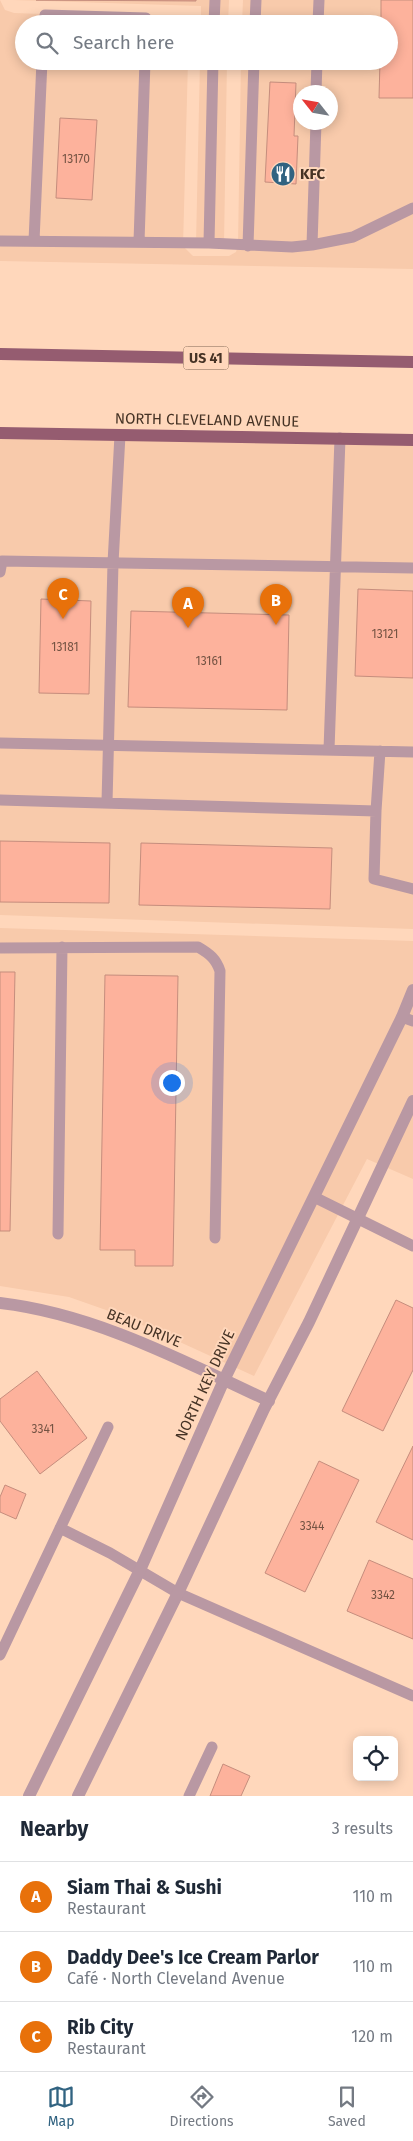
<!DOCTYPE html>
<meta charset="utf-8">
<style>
body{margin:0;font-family:"Fira Sans",sans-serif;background:#f2f2f3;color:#1f2937}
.controls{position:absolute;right:15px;bottom:15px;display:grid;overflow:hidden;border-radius:8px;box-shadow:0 2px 12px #0003}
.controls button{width:45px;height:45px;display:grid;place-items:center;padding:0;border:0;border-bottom:1px solid #e0e1e3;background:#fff;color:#1f2937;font:25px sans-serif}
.compass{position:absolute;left:293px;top:85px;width:45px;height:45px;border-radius:50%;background:#fff;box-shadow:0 2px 12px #0003;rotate:301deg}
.you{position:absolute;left:171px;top:1082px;width:18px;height:18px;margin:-12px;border:4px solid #fff;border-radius:50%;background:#1a73e8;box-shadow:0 0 0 8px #1a73e833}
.badge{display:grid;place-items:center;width:32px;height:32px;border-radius:50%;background:#316381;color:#fff;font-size:16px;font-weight:700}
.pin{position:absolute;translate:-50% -41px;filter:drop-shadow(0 1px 2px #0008)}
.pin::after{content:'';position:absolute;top:26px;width:18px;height:15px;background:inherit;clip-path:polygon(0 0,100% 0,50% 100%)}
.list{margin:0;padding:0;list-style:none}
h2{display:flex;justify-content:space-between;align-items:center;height:65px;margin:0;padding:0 20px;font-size:21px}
h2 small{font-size:16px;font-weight:400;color:#747a83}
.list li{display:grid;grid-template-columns:32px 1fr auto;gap:15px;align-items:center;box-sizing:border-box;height:70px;padding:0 20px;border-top:1px solid #e0e1e3}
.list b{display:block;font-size:19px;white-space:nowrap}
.list p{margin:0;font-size:16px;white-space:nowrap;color:#747a83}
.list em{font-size:16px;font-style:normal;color:#747a83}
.icon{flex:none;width:28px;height:28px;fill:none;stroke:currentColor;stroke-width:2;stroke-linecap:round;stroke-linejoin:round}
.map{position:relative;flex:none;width:413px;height:1796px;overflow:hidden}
.search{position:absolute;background:#fff;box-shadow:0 2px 12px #0003;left:15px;right:15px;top:15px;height:55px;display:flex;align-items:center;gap:12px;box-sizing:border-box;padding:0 18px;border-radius:28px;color:#747a83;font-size:19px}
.sheet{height:275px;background:#fff}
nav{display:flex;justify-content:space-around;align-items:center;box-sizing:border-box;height:70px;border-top:1px solid #e0e1e3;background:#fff;font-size:14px;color:#747a83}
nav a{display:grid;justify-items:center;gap:2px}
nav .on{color:#316381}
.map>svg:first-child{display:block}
</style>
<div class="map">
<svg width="413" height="1796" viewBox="0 0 413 1796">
<rect width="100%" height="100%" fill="#ffd7bb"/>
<path fill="#f8caab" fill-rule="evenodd" d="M 0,0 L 5,10 L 14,13 L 188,19 L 188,24 L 24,24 L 24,61 L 188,61 L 183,246 L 193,256 L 229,256 L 236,252 L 238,245 L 241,61 L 389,61 L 389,24 L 242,24 L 243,0 L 413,0 L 413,269 L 0,261 ZM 300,92 L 330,92 L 330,122 L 300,122 Z
M 13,0 L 229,0 L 228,24 L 201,24 L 201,6 Z
M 200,61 L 227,61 L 224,244 L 196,244 Z
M 0,433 L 413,440 L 413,929 L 0,915 Z
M 0,928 L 413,941 L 413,1179 L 367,1159 L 254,1376 L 123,1316 L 69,1297 L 0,1286 Z"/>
<path fill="#fdb29c" stroke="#c58d7d" d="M 36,0 L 196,0 L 196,1 Z
M 381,0 L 413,0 L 413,98 L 379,98 L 380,61 L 389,61 L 389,24 L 381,24 Z
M 270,82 L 296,83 L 294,136 L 298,136 L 296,184 L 265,182 Z
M 60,118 L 97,120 L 92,200 L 56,198 Z
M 358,589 L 413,591 L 413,678 L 355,676 Z
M 41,599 L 91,601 L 89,694 L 39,693 Z
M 131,611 L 289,615 L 287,710 L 128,707 Z
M 0,841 L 110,843 L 109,903 L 0,902 Z
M 141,843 L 332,848 L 330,909 L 139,905 Z
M 0,972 L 15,972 L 10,1231 L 0,1231 Z
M 105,975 L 178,976 L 173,1266 L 135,1266 L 135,1250 L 100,1250 Z
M 396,1300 L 413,1308 L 413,1370 L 383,1431 L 342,1411 Z
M 37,1371 L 87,1438 L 40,1474 L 0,1421 L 0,1399 Z
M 413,1446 L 413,1540 L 376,1522 Z
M 319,1461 L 359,1480 L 305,1592 L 265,1573 Z
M 5,1485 L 26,1494 L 16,1519 L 0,1512 L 0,1497 Z
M 369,1560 L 413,1579 L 413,1639 L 347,1611 Z
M 223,1764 L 250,1776 L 241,1796 L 210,1796 Z"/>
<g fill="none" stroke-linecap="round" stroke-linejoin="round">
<path stroke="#b998a3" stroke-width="11" d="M 44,24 L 45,15 L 146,18 L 146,24
M 214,24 L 215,0
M 255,24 L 256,0
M 318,24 L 319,0
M 316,92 L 317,61
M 0,241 L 209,243 L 292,247 L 312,245 L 353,237 L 413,208
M 34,241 L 42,61
M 139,242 L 145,61
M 209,243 L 213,61
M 312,245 L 316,122
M 248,246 L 254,61
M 0,572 L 2,561 L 413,568
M 0,743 L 413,752
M 329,750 L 340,438
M 0,800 L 376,811 L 374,879 L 413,889
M 107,803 L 113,563 L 120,435
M 376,811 L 380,751
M 0,948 L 198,947 C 210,954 216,959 220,971 L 215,1238
M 402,1017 L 413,1021
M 314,1197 L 413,1246
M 58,1234 L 62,947
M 60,1528 L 110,1553 L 178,1593 L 413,1696
M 0,1655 L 108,1427
M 189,1796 L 212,1747"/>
<path stroke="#b998a3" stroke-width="12" d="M 0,1303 C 95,1314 183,1361 269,1401
M 29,1796 L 140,1570 L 224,1380 L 402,1017 L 413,990
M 78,1796 L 178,1593 L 264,1409 L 309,1322 L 413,1101"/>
<path stroke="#955c70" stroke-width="12" d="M 0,354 L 413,362
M 0,433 L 413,440"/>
</g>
<defs>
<symbol id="restaurant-disc" viewBox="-11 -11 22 22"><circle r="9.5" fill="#316381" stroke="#ffd7bb"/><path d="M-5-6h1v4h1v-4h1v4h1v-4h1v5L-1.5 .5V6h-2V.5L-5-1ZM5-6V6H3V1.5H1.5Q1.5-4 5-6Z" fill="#fff"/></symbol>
</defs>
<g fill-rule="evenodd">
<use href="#restaurant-disc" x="269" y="160" width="28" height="28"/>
</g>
<g text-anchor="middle" stroke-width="4" stroke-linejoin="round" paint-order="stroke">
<g font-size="12" fill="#745343">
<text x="76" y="163">13170</text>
<text x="385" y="638">13121</text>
<text x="65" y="651">13181</text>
<text x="209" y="665">13161</text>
<text x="43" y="1433">3341</text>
<text x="312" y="1530">3344</text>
<text x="383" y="1599">3342</text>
</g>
<rect fill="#ffd7bb" stroke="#7e6452" stroke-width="1" x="183.5" y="346.5" width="45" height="23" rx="4"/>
<g font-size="14" font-weight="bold" fill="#463325">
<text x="206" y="363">US 41</text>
</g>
<g font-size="15" font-weight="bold" fill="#463325" stroke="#ffd7bb" text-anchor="start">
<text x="300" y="179">KFC</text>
</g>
<g font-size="15" fill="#463325" stroke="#ffd7bb">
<text transform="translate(207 420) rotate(1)" y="5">NORTH CLEVELAND AVENUE</text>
<text transform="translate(144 1328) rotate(22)" y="5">BEAU DRIVE</text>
<text transform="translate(205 1385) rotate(-65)" y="5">NORTH KEY DRIVE</text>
</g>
</g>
</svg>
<div class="controls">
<button><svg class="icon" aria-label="locate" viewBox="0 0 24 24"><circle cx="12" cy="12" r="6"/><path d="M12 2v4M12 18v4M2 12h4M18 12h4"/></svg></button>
</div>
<svg class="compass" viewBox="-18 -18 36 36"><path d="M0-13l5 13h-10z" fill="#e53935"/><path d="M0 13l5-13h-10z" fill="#747a83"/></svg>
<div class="you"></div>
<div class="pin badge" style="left:188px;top:628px;background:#e8710a">A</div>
<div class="pin badge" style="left:276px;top:625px;background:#e8710a">B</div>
<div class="pin badge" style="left:63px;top:619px;background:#e8710a">C</div>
<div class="search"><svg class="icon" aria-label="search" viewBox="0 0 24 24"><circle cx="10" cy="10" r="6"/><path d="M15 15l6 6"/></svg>Search here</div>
</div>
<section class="sheet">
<h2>Nearby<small>3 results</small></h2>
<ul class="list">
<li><span class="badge" style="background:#e8710a">A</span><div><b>Siam Thai &amp; Sushi</b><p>Restaurant</p></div><em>110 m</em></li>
<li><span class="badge" style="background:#e8710a">B</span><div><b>Daddy Dee's Ice Cream Parlor</b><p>Café · North Cleveland Avenue</p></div><em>110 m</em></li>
<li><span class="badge" style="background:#e8710a">C</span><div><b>Rib City</b><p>Restaurant</p></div><em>120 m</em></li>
</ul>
</section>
<nav>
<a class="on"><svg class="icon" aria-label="map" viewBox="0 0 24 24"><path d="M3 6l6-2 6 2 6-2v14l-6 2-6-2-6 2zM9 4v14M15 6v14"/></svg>Map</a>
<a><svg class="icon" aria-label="directions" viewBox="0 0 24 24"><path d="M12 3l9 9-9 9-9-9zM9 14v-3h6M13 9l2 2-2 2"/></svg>Directions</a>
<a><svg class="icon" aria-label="saved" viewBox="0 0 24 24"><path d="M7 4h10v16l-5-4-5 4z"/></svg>Saved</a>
</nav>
